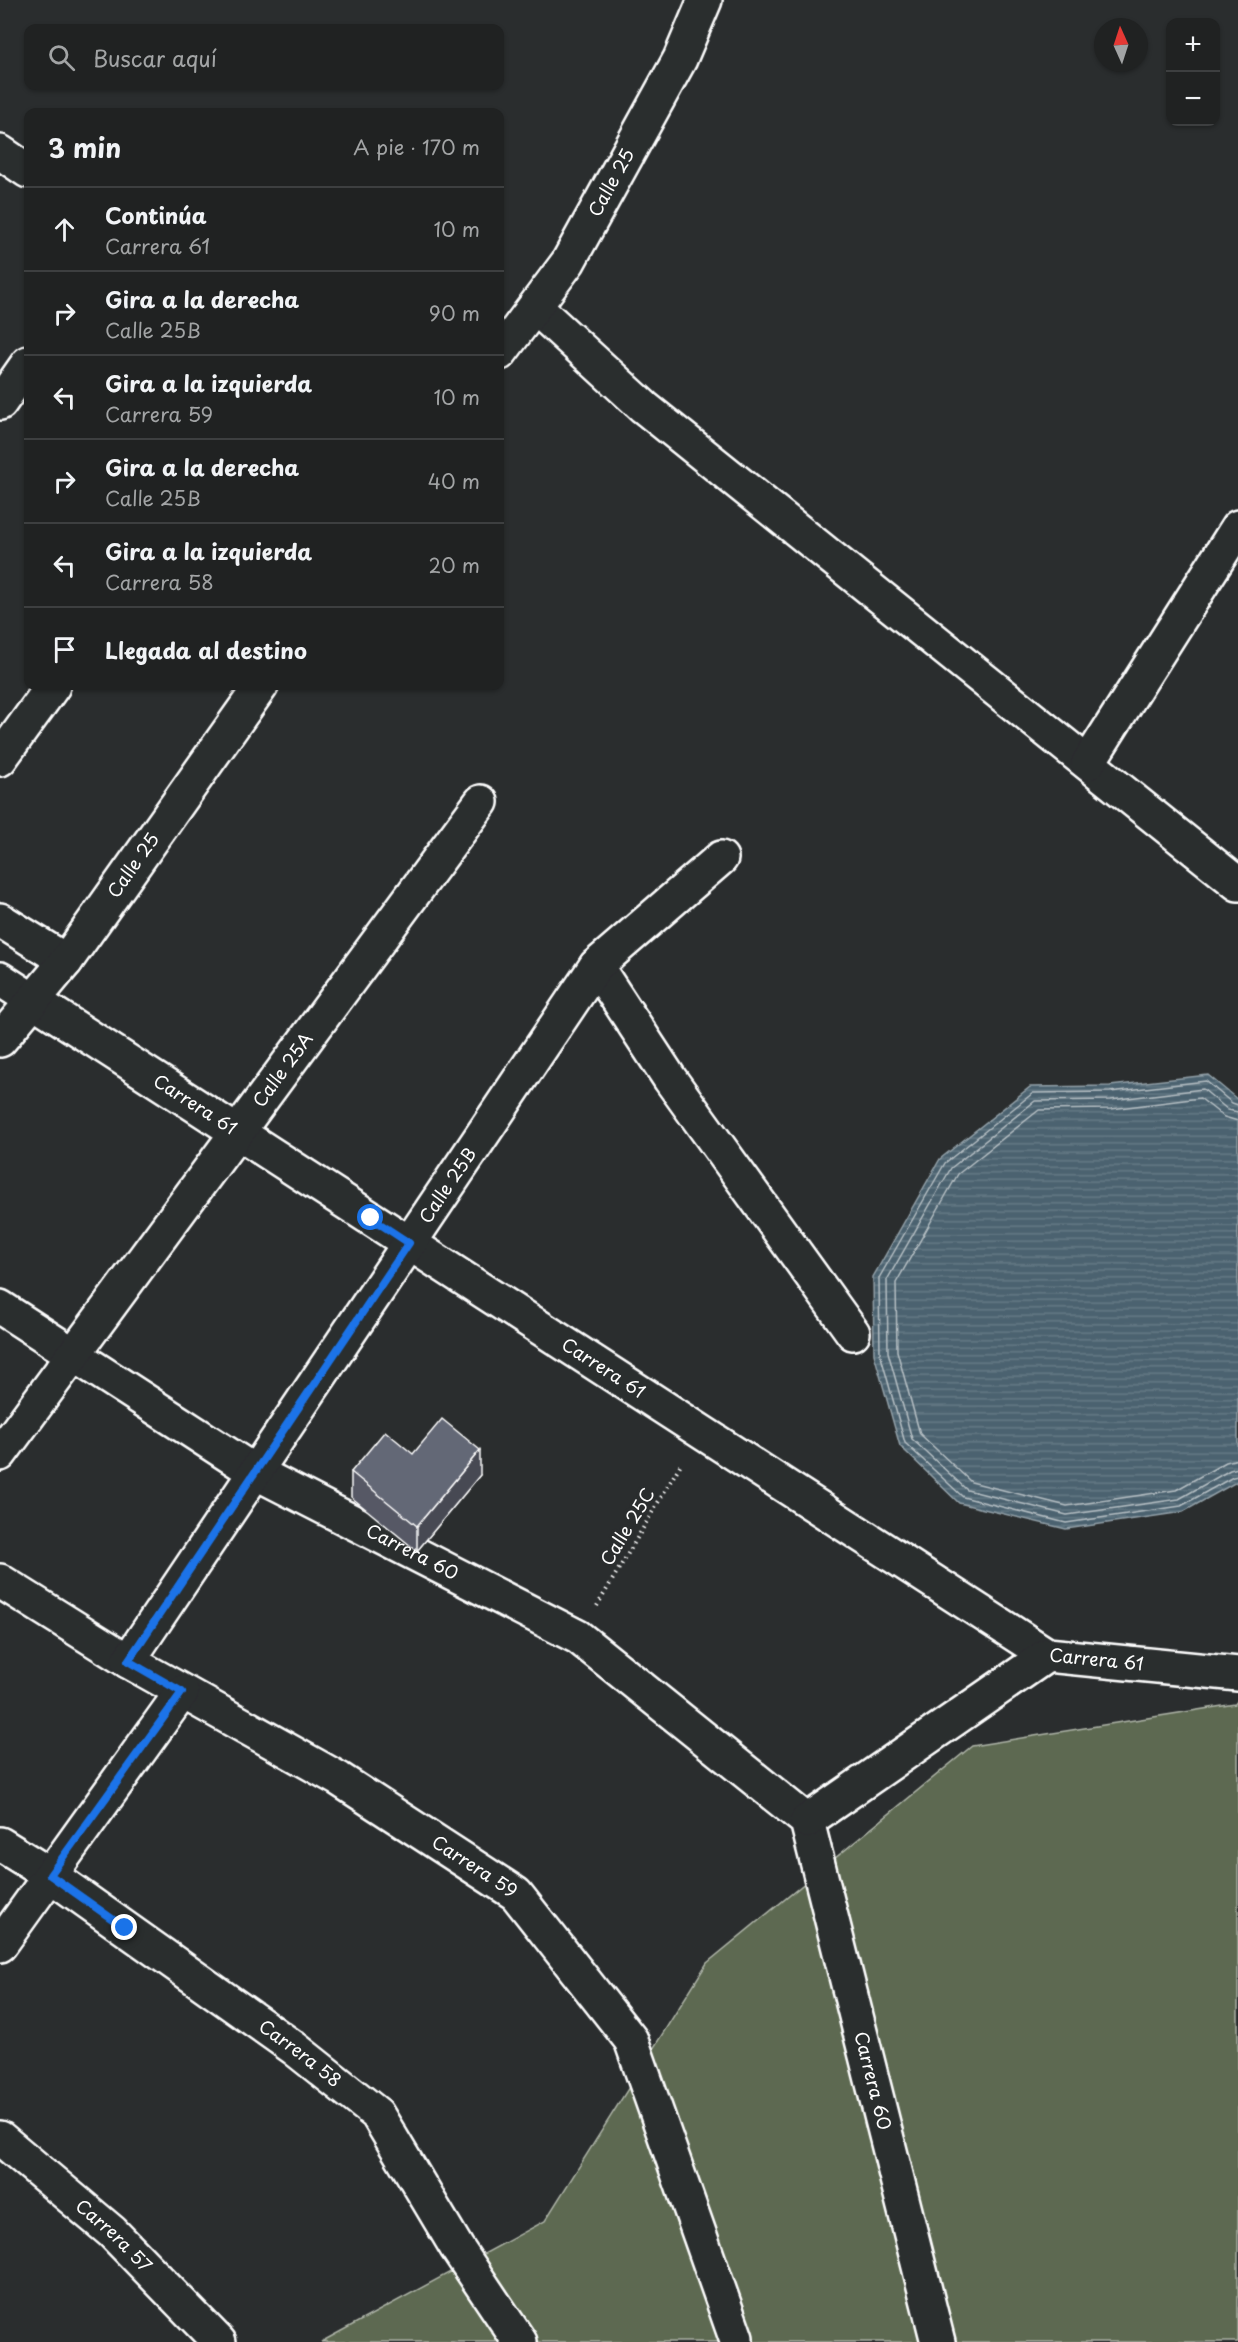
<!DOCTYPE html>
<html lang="es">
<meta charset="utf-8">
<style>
body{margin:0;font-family:"Playpen Sans",sans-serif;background:#2d2f2f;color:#f1f3f6}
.controls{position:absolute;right:18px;top:18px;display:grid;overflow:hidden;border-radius:12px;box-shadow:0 2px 4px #0004}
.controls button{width:54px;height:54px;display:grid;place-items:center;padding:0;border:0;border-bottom:2px solid #3d3f40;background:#202222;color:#f1f3f6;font:30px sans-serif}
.compass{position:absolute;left:1094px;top:18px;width:54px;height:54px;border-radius:50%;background:#202222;box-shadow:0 2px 4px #0004;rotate:357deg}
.stop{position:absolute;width:18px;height:18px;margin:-14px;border:4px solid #1a73e8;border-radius:50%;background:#fff}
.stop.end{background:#1a73e8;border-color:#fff;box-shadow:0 2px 6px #0008}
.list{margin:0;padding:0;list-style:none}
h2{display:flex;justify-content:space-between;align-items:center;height:78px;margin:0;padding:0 24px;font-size:26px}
h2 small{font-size:20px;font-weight:400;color:#a2a4a5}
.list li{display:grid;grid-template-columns:39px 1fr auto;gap:18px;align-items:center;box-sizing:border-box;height:84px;padding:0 24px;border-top:2px solid #3d3f40}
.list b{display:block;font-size:22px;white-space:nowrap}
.list p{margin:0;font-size:20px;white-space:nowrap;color:#a2a4a5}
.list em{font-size:20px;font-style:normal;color:#a2a4a5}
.icon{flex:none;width:33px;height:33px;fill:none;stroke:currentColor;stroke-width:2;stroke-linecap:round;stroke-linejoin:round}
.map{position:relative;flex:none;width:1238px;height:2342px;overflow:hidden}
.search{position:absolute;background:#202222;box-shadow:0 2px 4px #0004;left:24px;top:24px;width:480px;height:66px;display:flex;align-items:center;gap:15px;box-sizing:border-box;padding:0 21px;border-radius:12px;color:#a2a4a5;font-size:22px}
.panel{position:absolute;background:#202222;box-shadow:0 2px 4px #0004;left:24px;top:108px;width:480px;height:582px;border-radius:12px}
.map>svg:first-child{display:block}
</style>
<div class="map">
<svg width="1238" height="2342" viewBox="0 0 1238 2342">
<defs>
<pattern id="water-rules" width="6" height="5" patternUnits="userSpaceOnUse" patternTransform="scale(1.5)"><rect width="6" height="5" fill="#4b626f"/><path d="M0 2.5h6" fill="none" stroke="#667a85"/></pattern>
</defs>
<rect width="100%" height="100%" fill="#2a2d2e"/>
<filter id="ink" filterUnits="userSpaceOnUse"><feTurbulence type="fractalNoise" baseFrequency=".0167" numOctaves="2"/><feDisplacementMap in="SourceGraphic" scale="12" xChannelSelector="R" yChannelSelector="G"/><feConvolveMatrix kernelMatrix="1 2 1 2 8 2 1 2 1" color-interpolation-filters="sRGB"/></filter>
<g filter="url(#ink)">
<path fill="#5d6951" stroke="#aeb4a8" stroke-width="1.5" d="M 1238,1700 L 1238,2342 L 321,2342 L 545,2221 L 707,1963 L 972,1746 L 1235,1704 Z"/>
<path fill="url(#water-rules)" stroke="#93a1a9" stroke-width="1.5" d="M 1208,1075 L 1238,1100 L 1238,1481 L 1183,1512 L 1066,1529 L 959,1503 L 900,1446 L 874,1354 L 873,1277 L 940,1159 L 1030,1087 L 1110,1086 Z"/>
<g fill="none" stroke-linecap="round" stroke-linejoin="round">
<path stroke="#b7c0c5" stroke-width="1.5" d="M 1238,1105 L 1232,1103 L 1206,1081 L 1110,1092 L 1033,1093 L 945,1163 L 879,1278 L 880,1353 L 905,1443 L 963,1497 L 1066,1523 L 1181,1506 L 1233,1477 L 1238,1476
M 1238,1112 L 1228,1110 L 1203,1089 L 1111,1100 L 1035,1101 L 951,1168 L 887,1280 L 888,1352 L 912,1439 L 967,1490 L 1067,1515 L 1179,1499 L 1230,1470 L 1238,1468
M 1238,1121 L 1224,1117 L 1200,1098 L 1111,1109 L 1039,1110 L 958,1174 L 896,1283 L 897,1351 L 920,1434 L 971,1482 L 1067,1506 L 1176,1490 L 1226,1462 L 1238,1459"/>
<defs>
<g id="minor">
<path d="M 0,152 L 28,171"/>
<path d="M 535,307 L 644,407 L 1238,884"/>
<path id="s1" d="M 500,353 L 568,262 L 680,59 L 705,0"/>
<path d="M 0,403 L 28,363"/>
<path d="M 0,759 L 53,686"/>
<path d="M 1088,763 L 1238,527"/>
<path d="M 0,920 L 66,961"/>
<path d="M 596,966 L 670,1079 L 853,1333"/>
<path id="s2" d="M 0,979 L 1047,1655 L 1238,1674"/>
<path id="s3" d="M 0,1040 L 66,961 L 261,686"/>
<path id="s4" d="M 0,1307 L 255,1472 L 578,1637 L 807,1821 L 938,2342"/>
<path id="s5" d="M 0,1454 L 481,802"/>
<path id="s6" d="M 0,1581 L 128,1661 L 339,1779 L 516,1894 L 631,2040 L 736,2338"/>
<path id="s7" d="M 128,1661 L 596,966 L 721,858"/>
<path d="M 807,1821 L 1047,1655"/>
<path id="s8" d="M 0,1844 L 50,1875 L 294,2048 L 377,2114 L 457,2248 L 520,2342"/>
<path d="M 0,1945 L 182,1692"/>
<path id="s9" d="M 0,2138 L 112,2232 L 219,2342"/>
</g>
</defs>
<use href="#minor" stroke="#fff" stroke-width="38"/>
<path stroke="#fff" stroke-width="4" stroke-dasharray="1.5 4.5" stroke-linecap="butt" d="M 597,1606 L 682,1462"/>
<use href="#minor" stroke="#2a2d2e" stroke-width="33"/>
</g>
<path fill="#565965" stroke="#fff" stroke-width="1.5" d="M 413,1454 L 480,1475 L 417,1551 L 351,1497 L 351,1472 Z"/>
<path fill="#464853" stroke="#fff" stroke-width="1.5" d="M 480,1450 L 480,1475 L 417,1551 L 417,1526 Z"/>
<path fill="#646776" stroke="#fff" stroke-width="1.5" d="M 442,1419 L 480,1450 L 417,1526 L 351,1472 L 385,1431 L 413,1454 Z"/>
</g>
<g fill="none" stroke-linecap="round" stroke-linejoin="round" filter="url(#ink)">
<path stroke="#1a73e8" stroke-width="8" d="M 125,1928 L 50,1875 L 182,1692 L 128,1661 L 409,1243 L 371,1218"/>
</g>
<g text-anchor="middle" stroke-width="6" stroke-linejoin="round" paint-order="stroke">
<g font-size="18" fill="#fff" stroke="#2a2d2e">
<text dy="6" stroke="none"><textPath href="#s1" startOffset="204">Calle 25</textPath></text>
<text dy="6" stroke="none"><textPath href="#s3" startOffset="220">Calle 25</textPath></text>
<text dy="6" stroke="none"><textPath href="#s5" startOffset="477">Calle 25A</textPath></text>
<text dy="6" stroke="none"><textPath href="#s2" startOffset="232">Carrera 61</textPath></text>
<text dy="6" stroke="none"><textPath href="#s7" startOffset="573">Calle 25B</textPath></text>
<text dy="6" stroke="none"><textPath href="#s2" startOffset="718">Carrera 61</textPath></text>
<text transform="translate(628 1527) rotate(-59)" y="6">Calle 25C</text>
<text dy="6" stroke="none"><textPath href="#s4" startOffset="480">Carrera 60</textPath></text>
<text dy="6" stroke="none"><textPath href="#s2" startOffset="1296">Carrera 61</textPath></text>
<text dy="6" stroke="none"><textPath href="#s6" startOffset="554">Carrera 59</textPath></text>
<text dy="6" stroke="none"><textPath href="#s8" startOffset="366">Carrera 58</textPath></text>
<text dy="6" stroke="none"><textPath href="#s4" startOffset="1228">Carrera 60</textPath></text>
<text dy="6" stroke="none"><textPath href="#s9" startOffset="150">Carrera 57</textPath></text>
</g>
</g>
</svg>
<div class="controls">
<button>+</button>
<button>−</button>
</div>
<svg class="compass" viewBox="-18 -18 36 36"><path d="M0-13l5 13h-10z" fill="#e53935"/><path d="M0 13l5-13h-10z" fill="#a2a4a5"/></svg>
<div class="stop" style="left:371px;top:1218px"></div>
<div class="stop end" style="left:125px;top:1928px"></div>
<div class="search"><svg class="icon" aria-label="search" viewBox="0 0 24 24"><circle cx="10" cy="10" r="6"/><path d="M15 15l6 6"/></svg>Buscar aquí</div>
<section class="panel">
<h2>3 min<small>A pie · 170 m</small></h2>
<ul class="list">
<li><svg class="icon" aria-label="ahead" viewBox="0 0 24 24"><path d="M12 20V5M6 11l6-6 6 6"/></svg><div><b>Continúa</b><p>Carrera 61</p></div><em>10 m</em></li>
<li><svg class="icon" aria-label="right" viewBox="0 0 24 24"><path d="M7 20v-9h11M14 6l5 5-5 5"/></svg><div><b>Gira a la derecha</b><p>Calle 25B</p></div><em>90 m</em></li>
<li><svg class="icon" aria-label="left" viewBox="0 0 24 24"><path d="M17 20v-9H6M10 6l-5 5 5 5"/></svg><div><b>Gira a la izquierda</b><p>Carrera 59</p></div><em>10 m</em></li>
<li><svg class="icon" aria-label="right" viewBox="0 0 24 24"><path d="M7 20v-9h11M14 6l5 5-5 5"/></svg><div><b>Gira a la derecha</b><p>Calle 25B</p></div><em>40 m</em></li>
<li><svg class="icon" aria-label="left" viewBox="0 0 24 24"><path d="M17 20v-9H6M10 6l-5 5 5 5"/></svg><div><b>Gira a la izquierda</b><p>Carrera 58</p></div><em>20 m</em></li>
<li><svg class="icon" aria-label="arrive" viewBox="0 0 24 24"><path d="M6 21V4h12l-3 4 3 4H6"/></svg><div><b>Llegada al destino</b></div></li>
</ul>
</section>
</div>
